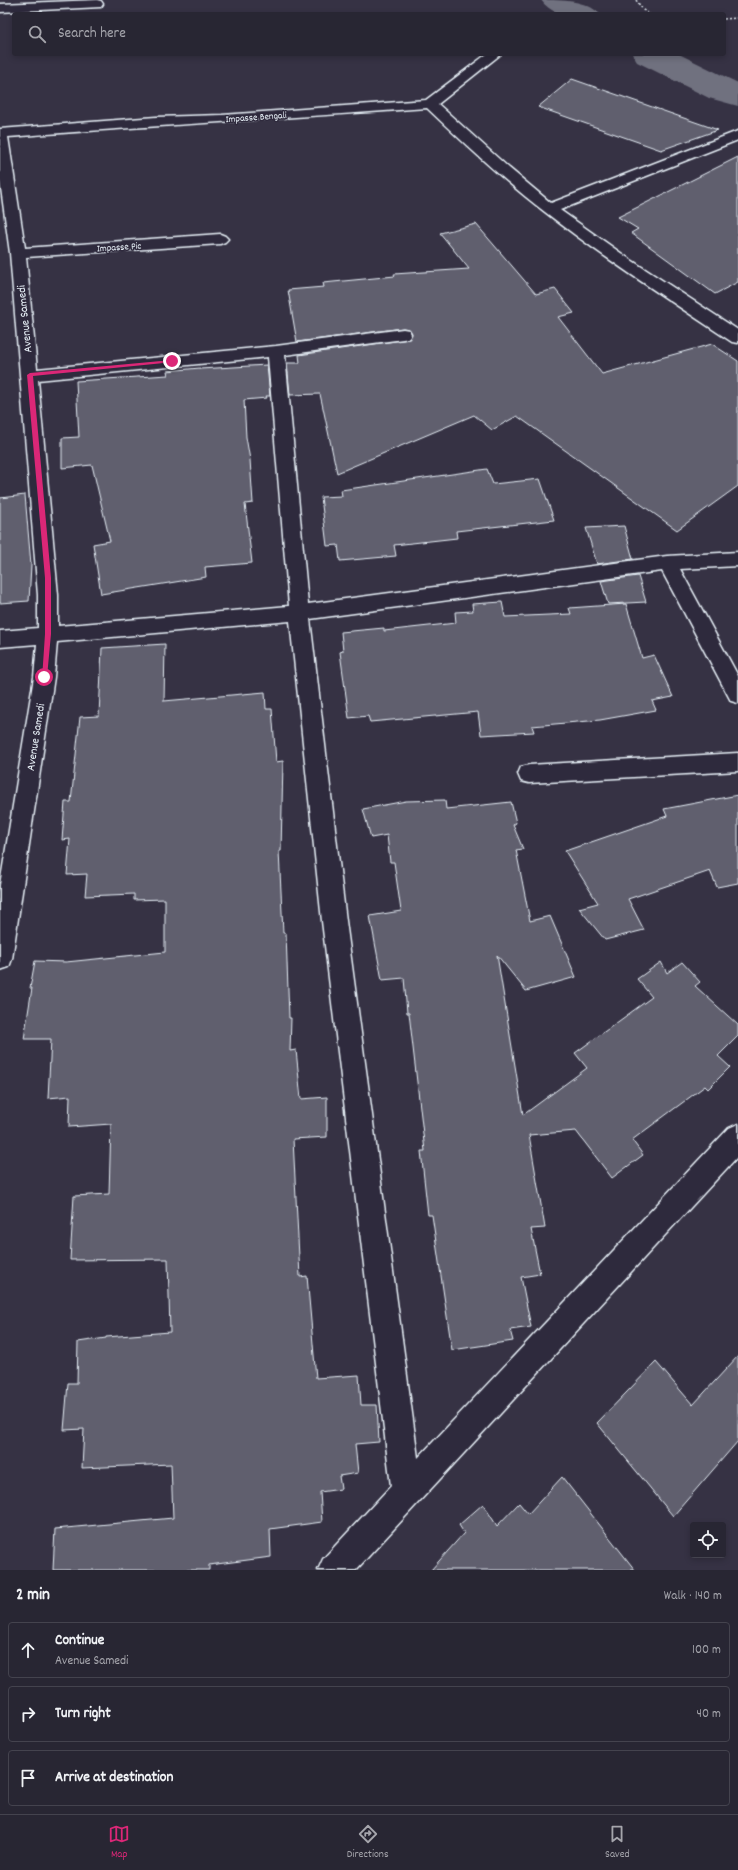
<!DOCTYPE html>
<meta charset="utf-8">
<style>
body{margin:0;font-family:Dekko,sans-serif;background:#34323f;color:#f1f3f6}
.controls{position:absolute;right:12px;bottom:12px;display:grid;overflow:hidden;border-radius:4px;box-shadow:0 2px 6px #0003}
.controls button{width:36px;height:36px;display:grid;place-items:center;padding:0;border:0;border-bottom:1px solid #44434e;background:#282633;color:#f1f3f6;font:20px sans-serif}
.stop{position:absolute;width:12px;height:12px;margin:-9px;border:3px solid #db2777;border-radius:50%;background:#fff}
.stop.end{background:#db2777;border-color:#fff;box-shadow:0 1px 4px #0008}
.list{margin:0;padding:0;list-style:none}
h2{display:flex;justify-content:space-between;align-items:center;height:52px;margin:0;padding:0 16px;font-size:17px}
h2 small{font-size:13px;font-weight:400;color:#a5a5ac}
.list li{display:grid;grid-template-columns:26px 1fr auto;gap:12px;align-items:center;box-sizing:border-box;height:56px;margin:0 8px 8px;padding:0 8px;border:1px solid #44434e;border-radius:4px}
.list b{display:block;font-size:15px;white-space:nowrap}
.list p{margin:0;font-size:13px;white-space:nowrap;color:#a5a5ac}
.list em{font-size:13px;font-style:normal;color:#a5a5ac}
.icon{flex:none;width:22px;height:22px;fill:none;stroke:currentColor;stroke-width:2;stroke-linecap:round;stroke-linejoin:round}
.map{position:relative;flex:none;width:738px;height:1570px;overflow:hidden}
.search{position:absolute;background:#282633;box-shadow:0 2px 6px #0003;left:12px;right:12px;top:12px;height:44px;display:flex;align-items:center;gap:10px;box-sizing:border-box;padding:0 14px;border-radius:4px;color:#a5a5ac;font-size:15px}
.sheet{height:244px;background:#282633}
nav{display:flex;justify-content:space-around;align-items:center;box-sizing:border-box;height:56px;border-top:1px solid #44434e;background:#282633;font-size:11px;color:#a5a5ac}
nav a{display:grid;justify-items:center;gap:2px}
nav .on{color:#db2777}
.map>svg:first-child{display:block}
</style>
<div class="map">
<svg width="738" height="1570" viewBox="0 0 738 1570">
<rect width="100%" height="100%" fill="#363244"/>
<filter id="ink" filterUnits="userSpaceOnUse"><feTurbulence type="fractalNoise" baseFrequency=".025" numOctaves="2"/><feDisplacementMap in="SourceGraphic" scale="8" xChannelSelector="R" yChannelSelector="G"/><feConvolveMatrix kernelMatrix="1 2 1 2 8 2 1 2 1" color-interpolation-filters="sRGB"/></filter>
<g filter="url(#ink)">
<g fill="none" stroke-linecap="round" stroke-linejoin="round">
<path fill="#70717f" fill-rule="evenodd" d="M 541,0 C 563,0 586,0 600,14 C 578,14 555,20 541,0 Z
M 632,54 L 679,54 L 738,83 L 738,106 L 709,98 L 637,62 Z"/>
</g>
<path fill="#605e6e" stroke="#e8f1f8" d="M 572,79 L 718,130 L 661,150 L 538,107 Z
M 738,157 L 738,282 L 715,294 L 631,233 L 638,229 L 618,217 Z
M 476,224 L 536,294 L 555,289 L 574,313 L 558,317 L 602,374 L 712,344 L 738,361 L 738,486 L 677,530 L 517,416 L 492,430 L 474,415 L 337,473 L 320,394 L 290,395 L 287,363 L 300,363 L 299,355 L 409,339 L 412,333 L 409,329 L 403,328 L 297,342 L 288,290 L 324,287 L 323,283 L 395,276 L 394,274 L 469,269 L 440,233 Z
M 267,365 L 270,396 L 266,396 L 267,398 L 244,400 L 246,437 L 250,460 L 253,503 L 245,504 L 252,563 L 205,567 L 206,577 L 101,594 L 93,544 L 110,541 L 92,465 L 62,468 L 62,438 L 79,437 L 76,381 L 168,375 L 167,371 L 200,368 L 200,369 Z
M 487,469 L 493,484 L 540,479 L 554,520 L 456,531 L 457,538 L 394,545 L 396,556 L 340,561 L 338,545 L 327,546 L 321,497 L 342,496 L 341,490 Z
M 25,495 L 31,565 L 29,601 L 0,603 L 0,498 Z
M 624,526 L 633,559 L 597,564 L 586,528 Z
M 638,576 L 646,602 L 608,604 L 601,581 Z
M 502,602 L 505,617 L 571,614 L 569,608 L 626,604 L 642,658 L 654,655 L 673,697 L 652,701 L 656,710 L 600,720 L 532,726 L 534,732 L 481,735 L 478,712 L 370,722 L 368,716 L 349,718 L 340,652 L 343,651 L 341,632 L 384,628 L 384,631 L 456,623 L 455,612 L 473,611 L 472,604 Z
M 165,644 L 164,701 L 265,692 L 266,709 L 272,709 L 276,762 L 283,761 L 281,851 L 279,851 L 283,933 L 286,933 L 289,1018 L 291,1018 L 290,1051 L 296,1050 L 301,1099 L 327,1097 L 327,1137 L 293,1139 L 300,1277 L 307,1276 L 316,1378 L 359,1375 L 361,1405 L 377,1405 L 379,1442 L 355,1444 L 358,1473 L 339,1476 L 341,1489 L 320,1492 L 322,1522 L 270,1529 L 271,1557 L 209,1565 L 209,1570 L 53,1570 L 55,1529 L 173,1518 L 171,1464 L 82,1468 L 84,1429 L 64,1430 L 68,1383 L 77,1383 L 78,1342 L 106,1338 L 106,1337 L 170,1332 L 168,1259 L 70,1260 L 74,1196 L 109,1194 L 111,1124 L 69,1127 L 70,1096 L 48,1098 L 51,1039 L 24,1039 L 32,988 L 30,988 L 35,961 L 66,962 L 165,952 L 165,899 L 134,900 L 134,894 L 85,896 L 87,874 L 67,875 L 70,839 L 62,840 L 65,802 L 71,802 L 80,717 L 99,716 L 102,648 Z
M 738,795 L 738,883 L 717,887 L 710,871 L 628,899 L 644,930 L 605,940 L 579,908 L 598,903 L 565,851 L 667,816 L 664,809 Z
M 445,800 L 446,809 L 511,802 L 516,823 L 513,825 L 523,849 L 516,850 L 530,921 L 550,916 L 576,977 L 526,991 L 497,955 L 523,1115 L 587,1068 L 575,1053 L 652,997 L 637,979 L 661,962 L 667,973 L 682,962 L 700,982 L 695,986 L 738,1025 L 738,1036 L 718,1056 L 730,1067 L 708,1089 L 705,1086 L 632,1140 L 643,1155 L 612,1178 L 576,1131 L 529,1135 L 545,1228 L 531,1229 L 540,1274 L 521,1277 L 531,1327 L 510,1330 L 513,1341 L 452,1350 L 432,1215 L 428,1215 L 421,1151 L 425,1151 L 409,1013 L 407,1013 L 404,978 L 382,980 L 370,916 L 401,911 L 394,862 L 390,862 L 387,835 L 371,838 L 363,809 L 406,801 Z
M 738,1356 L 738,1441 L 673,1516 L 597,1423 L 656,1362 L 693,1405 Z
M 562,1477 L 635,1570 L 431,1570 L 464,1533 L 459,1525 L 483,1504 L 497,1526 L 519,1503 L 528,1514 Z"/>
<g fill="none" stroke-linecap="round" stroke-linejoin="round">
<defs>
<path id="street" d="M 97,0 L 101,1 L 103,4 L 101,7 L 0,12 L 0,4 Z
M 487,54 L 501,54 L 438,104 L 509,168 L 551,203 L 738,131 L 738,140 L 560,210 L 625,256 L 738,330 L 738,343 L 732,342 C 669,300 605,259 545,212 C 504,181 465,144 427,108 C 287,118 147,126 8,137 L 25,248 L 220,234 L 225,236 L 228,239 L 225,242 L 220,244 L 26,257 L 37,369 L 276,346 L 403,329 L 409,330 L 411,334 L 409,338 L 403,339 L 285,355 L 308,604 L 667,556 L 738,552 L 738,566 L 680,569 L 738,676 L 738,703 L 731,701 L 662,571 L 310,619 L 346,921 L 418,1458 L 729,1128 L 738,1124 L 738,1156 L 356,1570 L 318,1570 L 323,1559 L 391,1486 L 322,921 L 290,621 L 57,642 L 54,677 L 12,959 L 9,967 L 0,970 L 0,885 L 34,677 L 37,644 L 0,647 L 0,631 L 38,628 L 38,595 L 10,253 L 0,181 L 0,129 L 156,117 L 222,115 L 426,100 ZM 268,357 L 289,606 L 58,626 L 58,595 L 38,380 Z
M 738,753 L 738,771 L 529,783 L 521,781 L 518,774 L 521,767 L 529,765 Z"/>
</defs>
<use href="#street" stroke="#e8f1f8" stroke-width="3"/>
<path stroke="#e8f1f8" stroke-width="1.5" stroke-dasharray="2 2" stroke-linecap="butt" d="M 636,0 L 643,10 L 650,14
M 724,19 L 738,18"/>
<use href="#street" fill="#2f2a3d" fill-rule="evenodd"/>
</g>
</g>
<path fill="#db2777" d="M 172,360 L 174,362 L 33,376 L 51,578 L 51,634 L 47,677 L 47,679 L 42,679 L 45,634 L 45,578 L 27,375 L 30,373 Z"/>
<g text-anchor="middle" stroke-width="3" stroke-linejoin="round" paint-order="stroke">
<g font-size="10" fill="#e8f1f8" stroke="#2f2a3d">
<text transform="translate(256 116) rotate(-4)" y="4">Impasse Bengali</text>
<text transform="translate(119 246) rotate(-4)" y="4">Impasse Pic</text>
</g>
<g font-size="12" fill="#e8f1f8" stroke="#2f2a3d">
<text transform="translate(24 319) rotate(-96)" y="4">Avenue Samedi</text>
<text transform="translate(35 737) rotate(-81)" y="4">Avenue Samedi</text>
</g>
</g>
</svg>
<div class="controls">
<button><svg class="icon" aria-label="locate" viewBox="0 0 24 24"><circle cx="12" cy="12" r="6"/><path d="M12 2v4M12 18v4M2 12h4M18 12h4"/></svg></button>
</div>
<div class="stop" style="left:44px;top:677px"></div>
<div class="stop end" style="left:172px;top:361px"></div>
<div class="search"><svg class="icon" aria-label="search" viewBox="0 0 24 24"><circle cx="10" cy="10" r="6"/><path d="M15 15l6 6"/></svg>Search here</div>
</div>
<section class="sheet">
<h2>2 min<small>Walk · 140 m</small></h2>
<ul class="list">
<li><svg class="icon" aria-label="ahead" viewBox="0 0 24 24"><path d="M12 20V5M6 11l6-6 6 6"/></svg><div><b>Continue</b><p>Avenue Samedi</p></div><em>100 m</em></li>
<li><svg class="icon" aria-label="right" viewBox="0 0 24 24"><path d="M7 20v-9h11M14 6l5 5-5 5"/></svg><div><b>Turn right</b></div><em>40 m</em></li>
<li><svg class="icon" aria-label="arrive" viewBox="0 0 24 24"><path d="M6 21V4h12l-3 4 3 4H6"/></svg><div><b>Arrive at destination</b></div></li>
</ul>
</section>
<nav>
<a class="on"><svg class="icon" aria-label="map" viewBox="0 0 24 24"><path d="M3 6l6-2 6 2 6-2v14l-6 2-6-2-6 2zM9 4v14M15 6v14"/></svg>Map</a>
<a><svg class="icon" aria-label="directions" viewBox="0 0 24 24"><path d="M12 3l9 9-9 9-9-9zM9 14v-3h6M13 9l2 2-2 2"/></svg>Directions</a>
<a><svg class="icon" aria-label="saved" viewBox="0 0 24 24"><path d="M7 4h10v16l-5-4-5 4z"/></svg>Saved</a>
</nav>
